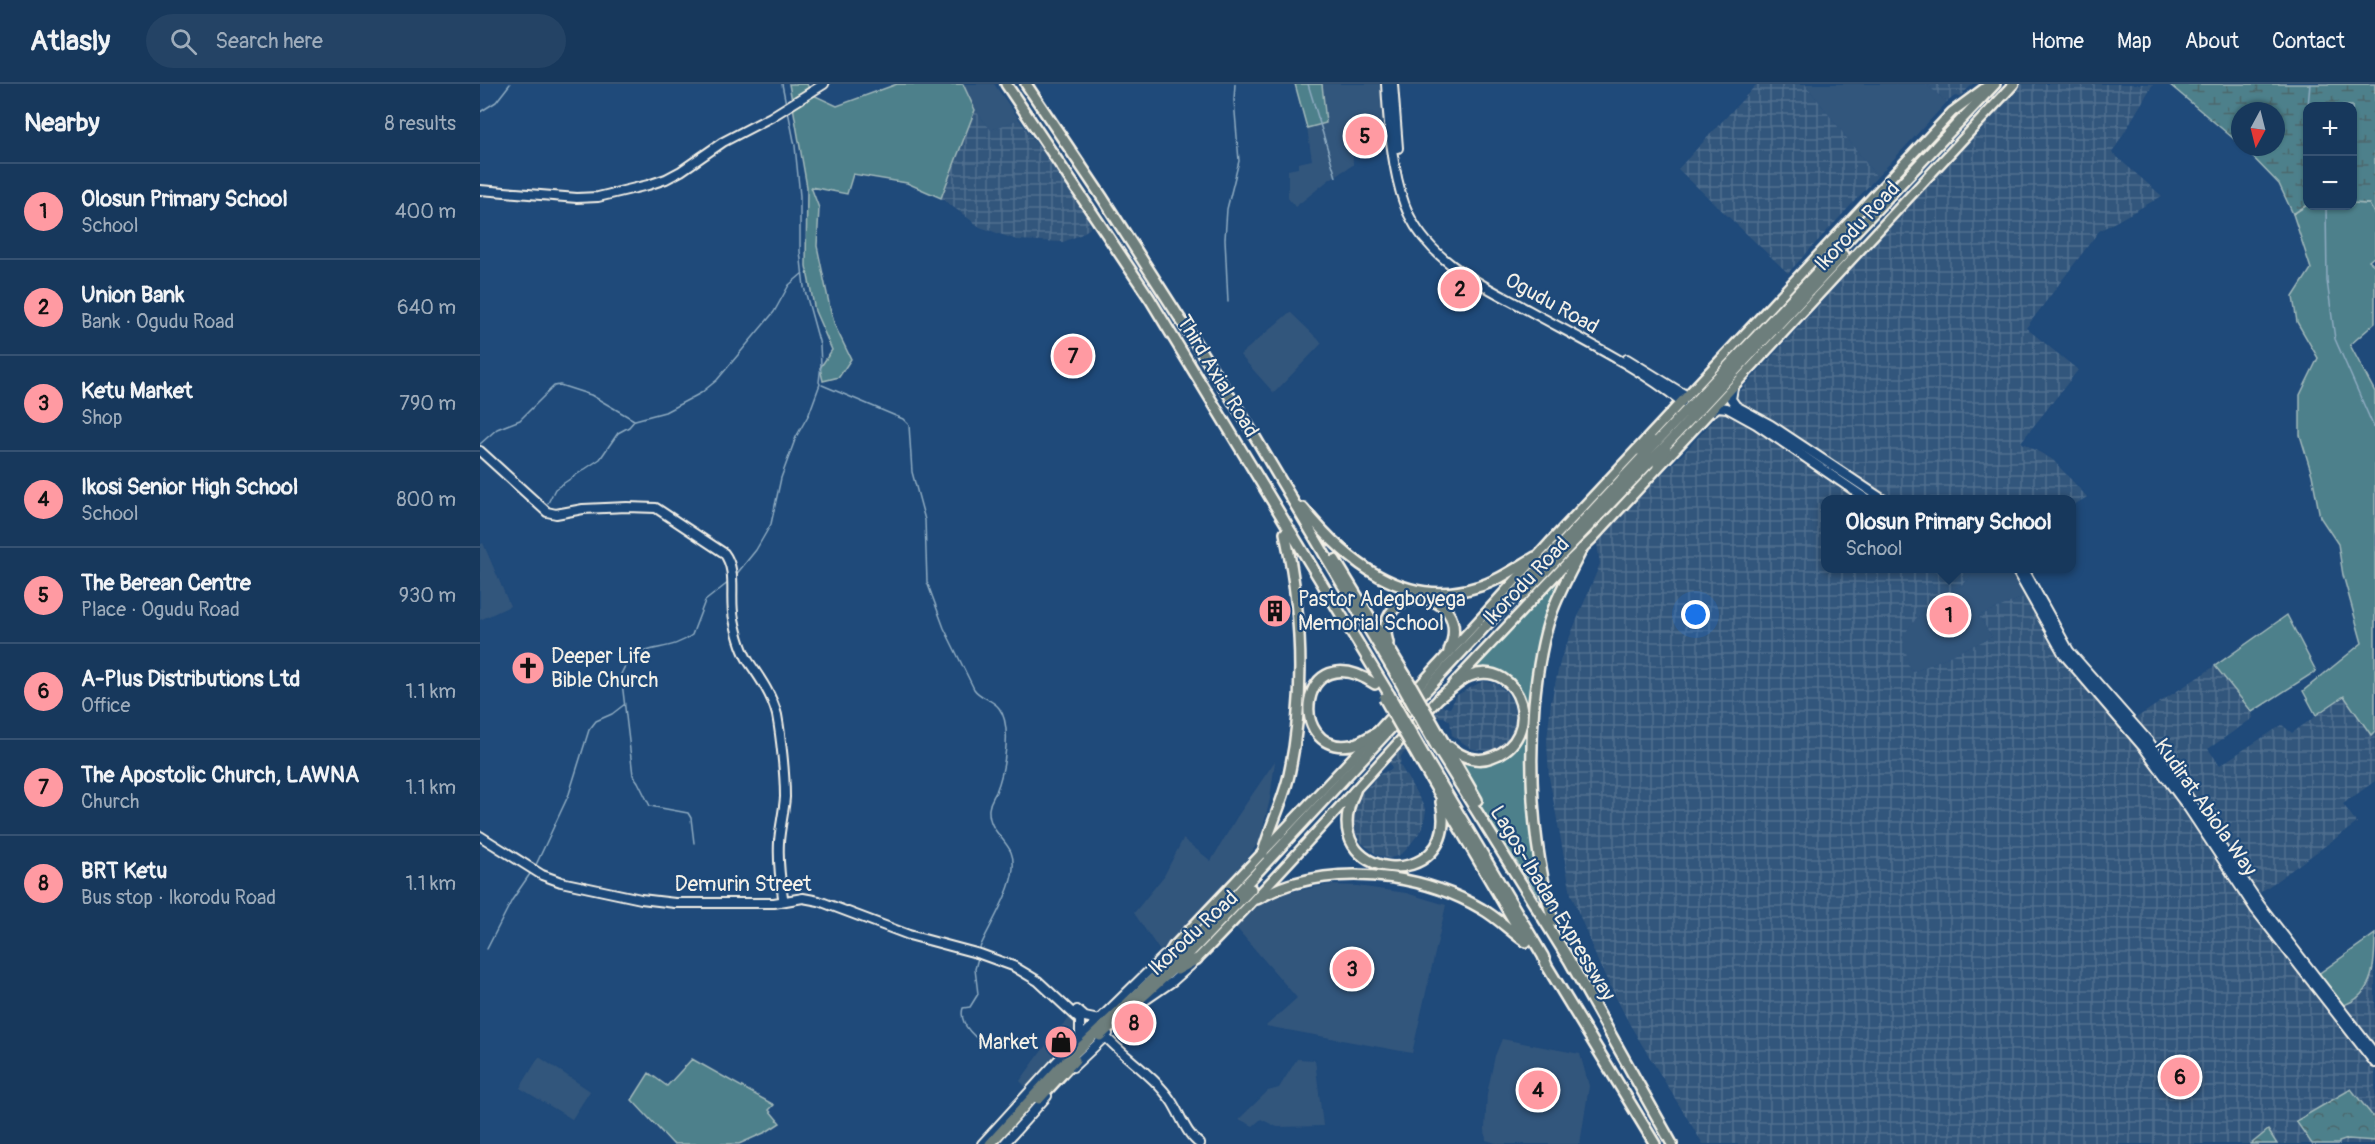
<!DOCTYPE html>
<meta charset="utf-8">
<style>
body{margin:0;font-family:Pangolin,sans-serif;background:#244365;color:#f1f3f6}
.controls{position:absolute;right:18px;top:18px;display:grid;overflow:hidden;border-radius:12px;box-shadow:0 2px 4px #0004}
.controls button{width:54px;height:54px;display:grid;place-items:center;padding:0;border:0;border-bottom:2px solid #365272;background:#17385c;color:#f1f3f6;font:30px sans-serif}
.compass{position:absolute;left:1751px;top:18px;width:54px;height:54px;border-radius:50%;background:#17385c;box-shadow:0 2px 4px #0004;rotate:187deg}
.you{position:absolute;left:1216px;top:531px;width:21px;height:21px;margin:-15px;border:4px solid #fff;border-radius:50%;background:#1a73e8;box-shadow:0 0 0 9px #1a73e833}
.badge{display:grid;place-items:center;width:39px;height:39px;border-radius:50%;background:#ff9aa2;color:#111;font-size:20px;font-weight:700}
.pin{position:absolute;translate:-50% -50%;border:3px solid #fff;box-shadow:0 2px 6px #0006}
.popup{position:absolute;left:1341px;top:411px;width:255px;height:78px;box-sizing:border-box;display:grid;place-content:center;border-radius:12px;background:#17385c;filter:drop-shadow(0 2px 4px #0005);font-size:20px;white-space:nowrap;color:#9eacbb}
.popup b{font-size:22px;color:#f1f3f6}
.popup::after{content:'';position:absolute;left:50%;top:100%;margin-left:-12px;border:12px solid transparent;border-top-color:#17385c}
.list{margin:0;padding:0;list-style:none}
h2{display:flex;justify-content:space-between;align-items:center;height:78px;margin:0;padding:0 24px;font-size:26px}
h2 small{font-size:20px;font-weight:400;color:#9eacbb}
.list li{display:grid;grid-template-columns:39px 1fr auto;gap:18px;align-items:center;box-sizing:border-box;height:96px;padding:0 24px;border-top:2px solid #365272}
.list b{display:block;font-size:22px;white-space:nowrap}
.list p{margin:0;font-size:20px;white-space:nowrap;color:#9eacbb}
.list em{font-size:20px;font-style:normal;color:#9eacbb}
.icon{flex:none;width:33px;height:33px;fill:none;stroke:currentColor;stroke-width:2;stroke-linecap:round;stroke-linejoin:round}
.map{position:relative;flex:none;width:1895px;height:1060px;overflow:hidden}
header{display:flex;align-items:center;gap:36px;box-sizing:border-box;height:84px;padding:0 30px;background:#17385c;border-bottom:2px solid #365272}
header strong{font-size:28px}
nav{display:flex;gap:33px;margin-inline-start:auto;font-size:21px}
.search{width:420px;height:54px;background:#244365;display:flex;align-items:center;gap:15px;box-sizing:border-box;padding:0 21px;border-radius:33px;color:#9eacbb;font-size:22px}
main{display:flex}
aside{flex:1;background:#17385c}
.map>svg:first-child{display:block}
</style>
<header>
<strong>Atlasly</strong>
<div class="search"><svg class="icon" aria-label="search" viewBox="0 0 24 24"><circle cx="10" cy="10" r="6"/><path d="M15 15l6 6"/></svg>Search here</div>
<nav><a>Home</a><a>Map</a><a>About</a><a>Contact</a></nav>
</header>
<main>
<aside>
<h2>Nearby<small>8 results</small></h2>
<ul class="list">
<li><span class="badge">1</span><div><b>Olosun Primary School</b><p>School</p></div><em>400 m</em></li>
<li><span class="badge">2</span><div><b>Union Bank</b><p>Bank · Ogudu Road</p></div><em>640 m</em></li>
<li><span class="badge">3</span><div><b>Ketu Market</b><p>Shop</p></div><em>790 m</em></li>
<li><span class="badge">4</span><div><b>Ikosi Senior High School</b><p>School</p></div><em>800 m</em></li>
<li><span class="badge">5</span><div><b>The Berean Centre</b><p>Place · Ogudu Road</p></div><em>930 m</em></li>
<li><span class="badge">6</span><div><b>A-Plus Distributions Ltd</b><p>Office</p></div><em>1.1 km</em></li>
<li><span class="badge">7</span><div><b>The Apostolic Church, LAWNA</b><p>Church</p></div><em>1.1 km</em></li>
<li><span class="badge">8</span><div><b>BRT Ketu</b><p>Bus stop · Ikorodu Road</p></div><em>1.1 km</em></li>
</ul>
</aside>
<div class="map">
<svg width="1895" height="1060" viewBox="0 0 1895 1060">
<defs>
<pattern id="industrial-grid" width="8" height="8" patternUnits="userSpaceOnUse" patternTransform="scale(1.5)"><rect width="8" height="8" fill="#33567c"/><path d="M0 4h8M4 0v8" fill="none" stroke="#516f8f"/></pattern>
<pattern id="forest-crowns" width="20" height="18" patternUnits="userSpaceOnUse" patternTransform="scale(1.5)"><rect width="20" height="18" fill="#4e808b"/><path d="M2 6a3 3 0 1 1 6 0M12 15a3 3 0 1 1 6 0" fill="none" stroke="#4c676c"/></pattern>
<pattern id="wetland-marsh" width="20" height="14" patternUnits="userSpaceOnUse" patternTransform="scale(1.5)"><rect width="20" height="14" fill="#4e808b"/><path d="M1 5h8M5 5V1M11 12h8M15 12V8" fill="none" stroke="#4c676c"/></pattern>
</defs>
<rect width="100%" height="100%" fill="#1f4a7a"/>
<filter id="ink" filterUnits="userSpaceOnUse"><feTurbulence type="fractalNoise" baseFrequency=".0167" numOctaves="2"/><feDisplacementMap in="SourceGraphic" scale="12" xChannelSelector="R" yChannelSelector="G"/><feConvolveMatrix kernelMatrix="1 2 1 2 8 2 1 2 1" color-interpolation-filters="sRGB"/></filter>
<g filter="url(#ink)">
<path fill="#33567c" d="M 483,0 L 514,0 L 539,35 L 511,46 L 495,26 Z
M 842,0 L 902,0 L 904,43 L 872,48 L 873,81 L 850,95 L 815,123 L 808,114 L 808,86 L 818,84 L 818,79 L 832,76 L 827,44 L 846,39 Z
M 1325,0 L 1446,0 L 1467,18 L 1397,93 Z
M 810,228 L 842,259 L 794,309 L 760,271 Z
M 3,459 L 30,522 L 0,536 L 0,461 Z
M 1509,485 L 1526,485 L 1546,512 L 1499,532 L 1512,553 L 1438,586 L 1431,587 L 1421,553 L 1439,531 L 1488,496 L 1493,488 L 1500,491 Z
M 795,677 L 790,715 L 780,756 L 753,795 L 680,867 L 654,829 L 684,792 L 703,755 L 731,777 L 757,733 Z
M 847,801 L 877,802 L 926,809 L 966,821 L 932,969 L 786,942 L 817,914 L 754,841 L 784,813 Z
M 594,930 L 607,945 L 548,1005 L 540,997 L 577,946 Z
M 1022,955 L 1100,970 L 1109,1002 L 1100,1060 L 1019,1060 L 1006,1056 L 1005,1045 L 1007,1010 L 1015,972 Z
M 59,973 L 110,1007 L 92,1035 L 40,1004 Z
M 817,975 L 835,976 L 843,1042 L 797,1043 L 781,1035 L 773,1042 L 759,1035 L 788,1007 L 799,1004 Z"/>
<path fill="url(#industrial-grid)" d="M 1277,0 L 1325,0 L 1397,93 L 1308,189 L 1198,85 Z
M 1446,0 L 1493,0 L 1479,13 L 1475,12 L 1467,18 Z
M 1541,0 L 1673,0 L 1632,69 L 1682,112 L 1619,147 L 1546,244 L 1598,286 L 1541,358 L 1573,376 L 1607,413 L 1592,422 L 1592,416 L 1346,416 L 1346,484 L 1509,485 L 1500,492 L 1493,488 L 1488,496 L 1439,531 L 1422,553 L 1431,587 L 1438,586 L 1512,553 L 1499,532 L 1546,512 L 1569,553 L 1641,644 L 1735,582 L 1772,628 L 1773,634 L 1728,665 L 1740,681 L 1802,641 L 1812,649 L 1864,612 L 1891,651 L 1895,647 L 1895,697 L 1863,720 L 1877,739 L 1767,818 L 1848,928 L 1871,918 L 1895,887 L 1895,1060 L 1223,1060 L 1150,941 L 1119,880 L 1091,810 L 1069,693 L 1067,657 L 1071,618 L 1081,574 L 1120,480 L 1117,459 L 1149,421 L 1199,374 Z
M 495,26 L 511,46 L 539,35 L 558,62 L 568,67 L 605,121 L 610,144 L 600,151 L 583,158 L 537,156 L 500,143 L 461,114 Z
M 1003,597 L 1017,600 L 1025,607 L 1032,616 L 1036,632 L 1033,648 L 1026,658 L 1010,667 L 992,665 L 972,651 L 970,637 L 964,633 L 958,633 L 921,672 L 920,681 L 946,726 L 943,744 L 925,767 L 918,772 L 908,774 L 897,771 L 882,759 L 873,744 L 874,724 L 881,710 L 900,690 L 912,685 L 909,675 L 960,622 L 970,624 L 977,611 Z"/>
<path fill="#4e808b" stroke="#a1b8ba" stroke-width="1.5" d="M 309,0 L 327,0 L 331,10 L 357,22 L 417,0 L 483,0 L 495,26 L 461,114 L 427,99 L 373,90 L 367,110 L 331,103 L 339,124 L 337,162 L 350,224 L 355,242 L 371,275 L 359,293 L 343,297 L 340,284 L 352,266 L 335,227 L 326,182 L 327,103 Z
M 815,0 L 842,0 L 846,39 L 827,44 Z
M 1873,119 L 1889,120 L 1895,131 L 1895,172 L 1889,177 L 1895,182 L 1895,239 L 1870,261 L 1895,308 L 1895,647 L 1891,651 L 1864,612 L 1836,631 L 1823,607 L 1882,559 L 1863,491 L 1858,460 L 1840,433 L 1832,391 L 1820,351 L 1820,311 L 1838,274 L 1817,238 L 1813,213 L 1831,185 L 1813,130 L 1827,121 L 1872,122 Z
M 1085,486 L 1087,488 L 1076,509 L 1049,651 L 1047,692 L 1051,749 L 1054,770 L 1066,820 L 1064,820 L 996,715 L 974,671 C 984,674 997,679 1007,678 C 1013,678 1020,674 1025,671 C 1051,656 1050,623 1035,601 L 990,588 Z
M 1807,531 L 1836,587 L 1772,628 L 1735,582 Z
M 1895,850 C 1895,877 1895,912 1863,921 L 1837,891 Z
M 212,975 L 294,1021 L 289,1026 L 300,1039 L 286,1048 L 259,1060 L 193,1060 L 152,1016 L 169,989 L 187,1002 Z"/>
<path fill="url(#forest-crowns)" stroke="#a1b8ba" stroke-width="1.5" d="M 1871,1005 L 1895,1035 L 1895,1057 L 1868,1055 L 1859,1058 L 1859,1060 L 1832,1060 L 1816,1037 Z
M 1788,1046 L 1797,1060 L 1771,1060 Z"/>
<path fill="url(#wetland-marsh)" stroke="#a1b8ba" stroke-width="1.5" d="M 1689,0 L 1895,0 L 1895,131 L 1889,120 L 1873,119 L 1872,22 L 1828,22 L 1827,121 L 1813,130 L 1799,100 L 1763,63 L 1796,63 L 1796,27 L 1760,27 L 1760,60 Z"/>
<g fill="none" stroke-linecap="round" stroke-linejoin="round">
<path stroke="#8eabc1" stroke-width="1.5" d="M 302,0 L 306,20
M 828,0 L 856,93
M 1828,22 L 1830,0
M 0,28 L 16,18 L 30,0
M 1828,28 L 1828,36
M 1846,122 L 1847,197 L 1855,255 L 1895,346
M 748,218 L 745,155 L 747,125 L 759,77 L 754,16 L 755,0
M 342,301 L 423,335 L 429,341 L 432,388 L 445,436 L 447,498 L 464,544 L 494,605 C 500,614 512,615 519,624 C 533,642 524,688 516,708 C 513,714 510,717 509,725 C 508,745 523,752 531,768 C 542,795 509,840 499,866
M 0,360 L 17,345 L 40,336 L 74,302 L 80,301 L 111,311 L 154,336
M 68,419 L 75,405 L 120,375 L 138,349 L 149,343 L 155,336 L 185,328 L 221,309 L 237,296 L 294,228 L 309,201 L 323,189
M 255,492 L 276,466 L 291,440 L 301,394 L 316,353 L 329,330 L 340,300 L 339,298 L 341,281 L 340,261 L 324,203 L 320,167 L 320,112 L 315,62 L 308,27
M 214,759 L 211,734 L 208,729 L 170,722 L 158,698 L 153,691 L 141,590 C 155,556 187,571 212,551 L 225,517 L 249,498
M 55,783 L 89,710 L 109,646 L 116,637 L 132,630 L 145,620
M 7,865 L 32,816 L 52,787
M 498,874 L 495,885 L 498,910 L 490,923 L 483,924 C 478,940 497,958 512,962"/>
<defs>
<path id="secondary" d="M 906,0 C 908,37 913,98 929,131 C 953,180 1003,201 1048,226 C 1100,255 1155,281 1202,318
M 913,0 L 918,64
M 0,106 L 97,114 L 118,113 L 168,101 L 186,95 L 201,87 L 243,58 L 291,33 L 344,0
M 1147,275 L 1207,312
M 1253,304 L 1251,315 L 1256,322 L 1291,341 L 1404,416
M 1233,327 L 1238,323 L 1247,324 L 1276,340 L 1388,416
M 0,367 L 67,428 L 76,430 L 103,425 L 147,423 L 176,424 L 244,469 C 258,487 249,514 254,535 C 257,550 261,566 269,578 C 280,594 292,611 297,631 C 301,653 305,690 305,713 C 304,728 300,743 299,758 C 298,777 300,795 303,813
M 1535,484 L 1584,571 L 1664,664 L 1709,725 L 1775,825 L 1895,979
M 1543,484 L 1589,567 L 1670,659 L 1701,702 L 1780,821 L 1895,970
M 0,752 L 62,791 L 81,798 L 161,815 L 195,819 L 294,819 L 323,814 L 339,817 L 429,851 L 500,870 L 533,882 L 558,897 L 600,936 L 600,954
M 661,919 L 693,897 L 711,881
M 597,926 L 605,933 L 619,936
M 625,952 C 646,975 674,991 692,1018 C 701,1032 706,1050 720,1060
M 593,983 L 628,950
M 502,1060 L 580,974 L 684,872
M 524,1060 L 567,1012"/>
<path id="primary" d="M 973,600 L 1088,478 L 1112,455 L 1534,0
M 694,862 L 896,649 L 1072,456 L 1472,28 L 1510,0
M 717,875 C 802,789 881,698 964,609"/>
<path id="highway" d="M 526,0 L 670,215 L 909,610
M 546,0 L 622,113 L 765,336 L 920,598
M 1158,366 L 1172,357
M 1178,382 L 1186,365
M 823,424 C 866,477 924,526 997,503 C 1018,497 1036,484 1055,473
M 855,476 L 926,592
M 1041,513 L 1189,358 L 1363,171
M 908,559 C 890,498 996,500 969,567
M 895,600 C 818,549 806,672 871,661 C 880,659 888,653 896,649
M 960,613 C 970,606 979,596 990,592 C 1041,574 1066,654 1012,673 C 997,679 981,673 970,663
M 963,657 L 997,716
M 956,662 L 1089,876 L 1192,1060
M 945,673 L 1063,872 L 1067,882 L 1175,1060
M 940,677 L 1045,856
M 875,707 C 832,800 982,812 961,718
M 783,769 C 790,742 803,718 809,691 C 826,611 822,529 805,449
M 777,815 C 789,809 801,802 815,799 C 876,782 948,793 1002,825 C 1018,834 1031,848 1046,858
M 1073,837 C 1053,765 1048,695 1054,620 C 1057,590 1061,559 1071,531 C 1079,508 1091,487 1102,465
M 683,879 L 694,862
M 697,886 L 717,875
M 620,952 L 704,875 L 771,805
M 559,1015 L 595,976
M 510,1060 L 580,983 L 717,853 L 1182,352 L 1515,0"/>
</defs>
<use href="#secondary" stroke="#f4f1e8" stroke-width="12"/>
<use href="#primary" stroke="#f4f1e8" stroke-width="13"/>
<use href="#highway" stroke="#f4f1e8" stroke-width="14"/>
<use href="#secondary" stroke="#1f4a7a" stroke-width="8"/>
<use href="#primary" stroke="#6d7e7c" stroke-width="8"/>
<use href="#highway" stroke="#6d7e7c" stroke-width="9"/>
<defs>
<path id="highway-bridge" d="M 926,592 L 963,657
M 920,598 L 956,662
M 909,610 L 945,673
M 904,614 L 940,677"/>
</defs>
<use href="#highway-bridge" stroke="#f4f1e8" stroke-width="14" stroke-linecap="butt"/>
<use href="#highway-bridge" stroke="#6d7e7c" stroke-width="9"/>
</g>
</g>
<defs>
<symbol id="building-disc" viewBox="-11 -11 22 22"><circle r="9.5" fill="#ff9aa2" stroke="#1f4a7a"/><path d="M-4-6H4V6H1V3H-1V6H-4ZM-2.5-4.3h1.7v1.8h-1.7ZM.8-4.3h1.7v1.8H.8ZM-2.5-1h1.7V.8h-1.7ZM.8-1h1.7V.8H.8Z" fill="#111"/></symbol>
<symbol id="church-disc" viewBox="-11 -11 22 22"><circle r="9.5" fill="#ff9aa2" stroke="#1f4a7a"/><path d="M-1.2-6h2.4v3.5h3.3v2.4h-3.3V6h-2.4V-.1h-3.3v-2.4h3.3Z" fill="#111"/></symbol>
<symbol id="shop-disc" viewBox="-11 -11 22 22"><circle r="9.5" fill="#ff9aa2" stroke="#1f4a7a"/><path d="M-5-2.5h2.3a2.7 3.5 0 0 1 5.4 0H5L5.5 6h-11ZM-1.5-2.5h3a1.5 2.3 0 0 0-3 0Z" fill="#111"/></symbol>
</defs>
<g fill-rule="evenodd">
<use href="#building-disc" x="776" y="508" width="38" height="38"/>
<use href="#church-disc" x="29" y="565" width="38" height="38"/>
<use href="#shop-disc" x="562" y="939" width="38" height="38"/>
</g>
<g text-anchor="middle" stroke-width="4.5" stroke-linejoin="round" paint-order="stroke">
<g font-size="21" fill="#f4f1e8" stroke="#1f4a7a">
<text transform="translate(1377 142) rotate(-47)" y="7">Ikorodu Road</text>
<text transform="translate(1072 219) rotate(29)" y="7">Ogudu Road</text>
<text transform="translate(738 292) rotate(59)" y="7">Third Axial Road</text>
<text transform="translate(1046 497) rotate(-46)" y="7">Ikorodu Road</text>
<text transform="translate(1726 723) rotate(55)" y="7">Kudirat Abiola Way</text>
<text x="263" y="807">Demurin Street</text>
<text transform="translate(1073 819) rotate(59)" y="7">Lagos-Ibadan Expressway</text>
<text transform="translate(713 849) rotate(-43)" y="7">Ikorodu Road</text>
</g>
<g font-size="21" fill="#f4f1e8" stroke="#1f4a7a" text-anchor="start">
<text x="818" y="522">Pastor Adegboyega<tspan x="818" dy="24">Memorial School</tspan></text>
<text x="71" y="579">Deeper Life<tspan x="71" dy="24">Bible Church</tspan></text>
<text x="558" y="965" text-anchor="end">Market</text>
</g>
</g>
</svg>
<div class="controls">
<button>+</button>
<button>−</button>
</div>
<svg class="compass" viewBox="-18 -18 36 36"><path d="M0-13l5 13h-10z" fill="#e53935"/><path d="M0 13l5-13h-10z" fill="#9eacbb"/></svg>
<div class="you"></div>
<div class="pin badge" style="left:1469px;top:531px">1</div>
<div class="popup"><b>Olosun Primary School</b>School</div>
<div class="pin badge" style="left:980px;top:205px">2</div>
<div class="pin badge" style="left:872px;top:885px">3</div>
<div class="pin badge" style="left:1058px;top:1006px">4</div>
<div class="pin badge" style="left:885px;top:52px">5</div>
<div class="pin badge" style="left:1700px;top:993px">6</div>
<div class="pin badge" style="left:593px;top:272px">7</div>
<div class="pin badge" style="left:654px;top:939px">8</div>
</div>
</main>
